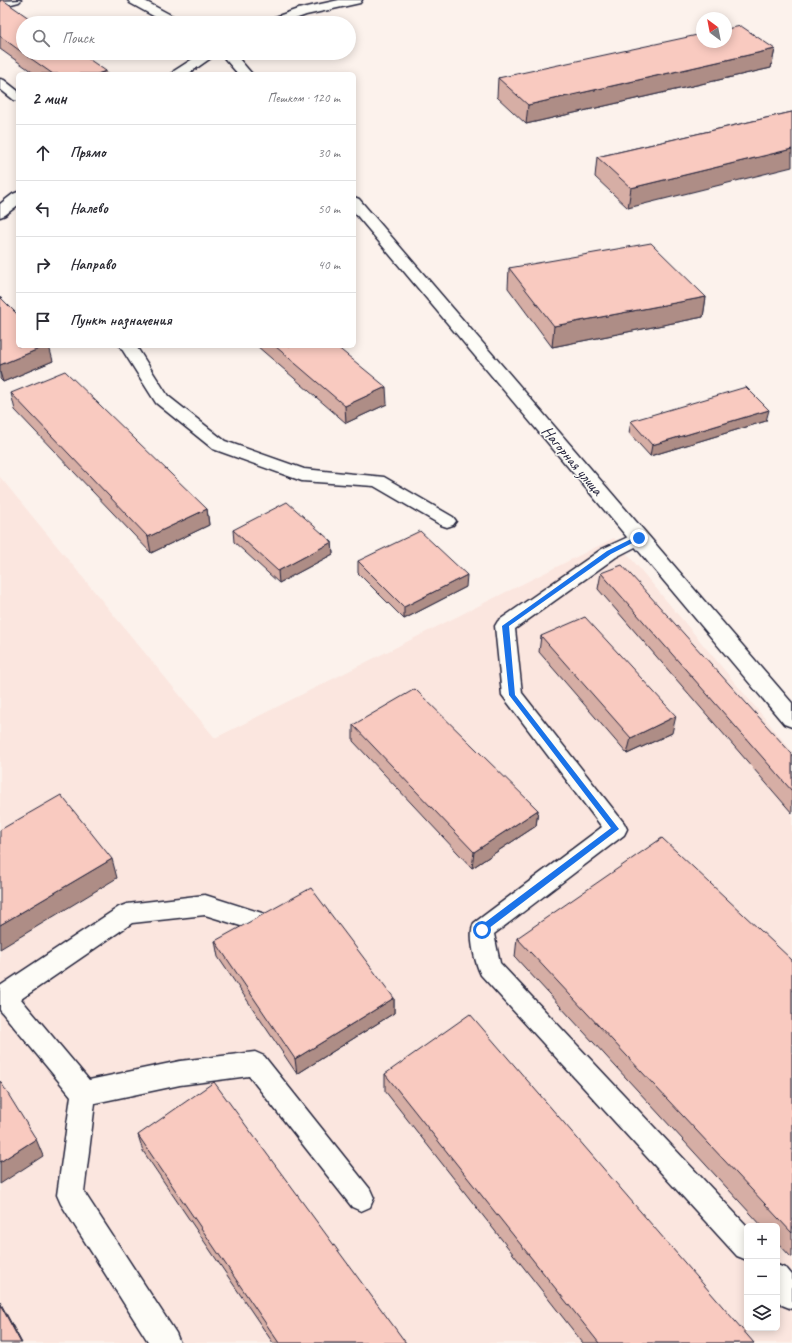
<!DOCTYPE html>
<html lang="ru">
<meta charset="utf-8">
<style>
body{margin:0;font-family:Caveat,sans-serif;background:#f7f7f7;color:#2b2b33}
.controls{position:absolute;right:12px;bottom:12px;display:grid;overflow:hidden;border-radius:6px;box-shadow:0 2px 10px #0003}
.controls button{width:36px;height:36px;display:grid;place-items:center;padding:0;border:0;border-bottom:1px solid #e1e1e2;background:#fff;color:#2b2b33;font:20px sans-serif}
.compass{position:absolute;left:696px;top:12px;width:36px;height:36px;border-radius:50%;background:#fff;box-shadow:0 2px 10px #0003;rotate:328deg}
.stop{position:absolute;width:12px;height:12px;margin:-9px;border:3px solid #1a73e8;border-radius:50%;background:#fff}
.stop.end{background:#1a73e8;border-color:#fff;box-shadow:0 1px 4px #0008}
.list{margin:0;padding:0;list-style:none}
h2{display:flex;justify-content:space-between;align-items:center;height:52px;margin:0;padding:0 16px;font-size:17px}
h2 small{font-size:13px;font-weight:400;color:#7c7c81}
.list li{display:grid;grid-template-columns:26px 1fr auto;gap:12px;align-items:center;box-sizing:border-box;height:56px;padding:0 16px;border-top:1px solid #e1e1e2}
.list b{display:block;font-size:15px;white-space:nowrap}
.list em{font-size:13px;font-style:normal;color:#7c7c81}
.icon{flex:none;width:22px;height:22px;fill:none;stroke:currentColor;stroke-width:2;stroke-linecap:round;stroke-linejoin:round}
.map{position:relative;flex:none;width:792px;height:1343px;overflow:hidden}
.search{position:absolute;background:#fff;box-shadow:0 2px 10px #0003;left:16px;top:16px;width:340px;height:44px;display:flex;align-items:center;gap:10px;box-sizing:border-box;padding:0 14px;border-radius:22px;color:#7c7c81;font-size:15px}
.panel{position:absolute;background:#fff;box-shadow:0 2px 10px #0003;left:16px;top:72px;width:340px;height:276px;border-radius:6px}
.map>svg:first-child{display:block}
</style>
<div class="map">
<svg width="792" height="1343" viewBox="0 0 792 1343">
<rect width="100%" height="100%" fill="#fcf2ec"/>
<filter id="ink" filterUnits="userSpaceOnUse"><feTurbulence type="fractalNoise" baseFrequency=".025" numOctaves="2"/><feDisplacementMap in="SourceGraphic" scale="8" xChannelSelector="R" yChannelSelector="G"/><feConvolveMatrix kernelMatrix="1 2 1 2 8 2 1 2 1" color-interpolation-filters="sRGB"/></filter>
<g filter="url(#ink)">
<path fill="#fbe6df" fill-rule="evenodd" d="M 0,477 L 215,738 L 614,538 L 792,751 L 792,1343 L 0,1343 ZM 747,1226 L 777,1226 L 777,1328 L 747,1328 Z"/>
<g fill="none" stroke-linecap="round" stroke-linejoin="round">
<defs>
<path id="service" d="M 21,0 L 19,2 L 0,7 L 0,1 Z
M 0,79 L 4,80 L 18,91 L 18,101 L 14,100 L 0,89 Z
M 120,346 L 136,346 L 168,396 L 225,441 L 304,469 L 384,477 L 453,517 L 456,521 L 453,525 L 447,527 L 441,525 L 374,486 L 302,481 L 213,449 L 156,403 Z
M 639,532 L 645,534 L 648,538 L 645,542 L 616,557 L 515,629 L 522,693 L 624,823 L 627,829 L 624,835 L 494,934 L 500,963 L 747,1226 L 747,1260 L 737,1256 L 481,975 C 475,963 468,935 474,923 L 602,827 L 502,695 L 495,626 L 498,621 L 602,549 Z
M 205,895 L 265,914 L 269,921 L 265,928 L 257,931 L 205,915 L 132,923 L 21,999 L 89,1080 L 180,1061 L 255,1052 L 264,1056 L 370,1189 L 374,1198 L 370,1207 L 361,1211 L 352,1207 L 249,1076 L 180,1085 L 95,1103 L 84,1192 L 176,1333 L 180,1343 L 149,1343 L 61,1204 L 57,1195 L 71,1096 L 0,1010 L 0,986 L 119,907 L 127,904 Z
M 777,1265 L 787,1269 L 792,1275 L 792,1309 L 782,1305 L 777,1299 Z"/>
<path id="minor" d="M 128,0 L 143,0 L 180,20 L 181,23 L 166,23 L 130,3 Z
M 339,0 L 362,0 L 360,3 L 306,15 L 284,23 L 266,23 L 267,20 L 298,9 Z
M 202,53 L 218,53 L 188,74 L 172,74 L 174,71 Z
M 220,53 L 234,53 L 252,74 L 238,74 Z
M 18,192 L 18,205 L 5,215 L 0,217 L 0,204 L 13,194 Z
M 354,197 L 359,199 L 792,703 L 792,727 L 784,724 L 354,212 Z"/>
</defs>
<use href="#service" stroke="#22223b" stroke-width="3"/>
<use href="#minor" stroke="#22223b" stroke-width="3"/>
<use href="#service" fill="#fdfcf7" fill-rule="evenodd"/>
<use href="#minor" fill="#fdfcf7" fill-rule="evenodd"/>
</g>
<path fill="#d6aea5" stroke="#22223b" d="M 0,0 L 107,74 L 35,74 L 0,49 Z
M 775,49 L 771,68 L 526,124 L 497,97 L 498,78 Z
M 792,112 L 628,208 L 595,177 L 597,157 Z
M 509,268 L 706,297 L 703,317 L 552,347 L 508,288 Z
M 0,297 L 53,361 L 3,382 L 0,379 Z
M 257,346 L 336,346 L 387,404 L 346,423 Z
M 11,393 L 207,509 L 209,525 L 151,553 L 15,410 Z
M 631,421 L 766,421 L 650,456 L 629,433 Z
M 233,530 L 332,542 L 333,554 L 279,583 L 234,542 Z
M 358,561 L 466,587 L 404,619 L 358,573 Z
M 601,573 L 792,754 L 792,813 L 598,589 Z
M 541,636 L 672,733 L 627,754 L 539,652 Z
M 353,725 L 538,810 L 536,826 L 472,868 L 353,741 Z
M 517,938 L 792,960 L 792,1257 L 791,1257 L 777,1242 L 777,1226 L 762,1226 L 515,957 Z
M 215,941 L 394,998 L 394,1013 L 297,1074 L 218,957 Z
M 385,1074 L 754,1343 L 583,1343 L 385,1091 Z
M 138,1135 L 406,1343 L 273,1343 L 143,1151 Z"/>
<path fill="#ae8d86" stroke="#22223b" d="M 775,49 L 771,68 L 526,124 L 528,105 Z
M 106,71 L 107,74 L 97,74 Z
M 792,149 L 792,167 L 628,208 L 631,188 Z
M 706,297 L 703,317 L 552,347 L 554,326 Z
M 46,346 L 49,346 L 53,361 L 3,382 L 0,372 L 0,365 Z
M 386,387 L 387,404 L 346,423 L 345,406 Z
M 769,410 L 766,421 L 650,456 L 652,445 Z
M 207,509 L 209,525 L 151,553 L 148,537 Z
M 332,542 L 333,554 L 279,583 L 278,571 Z
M 467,575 L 466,587 L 404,619 L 404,607 Z
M 676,716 L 672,733 L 627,754 L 631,738 Z
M 538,810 L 536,826 L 472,868 L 474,852 Z
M 112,859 L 117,878 L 0,949 L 0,925 Z
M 394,998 L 394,1013 L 297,1074 L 295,1059 Z
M 36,1139 L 43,1156 L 0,1184 L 0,1162 Z
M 0,1302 L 22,1343 L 21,1343 L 0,1304 Z"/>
<path fill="#f9cac0" stroke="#22223b" d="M 0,0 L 3,0 L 36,23 L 23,23 L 23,53 L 0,36 Z
M 741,26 L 775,49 L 528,105 L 498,78 L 702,34 L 702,42 L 726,42 L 726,29 Z
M 23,53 L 80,53 L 106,71 L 97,74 L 53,74 Z
M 792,112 L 792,149 L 631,188 L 597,157 Z
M 651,243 L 706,297 L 554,326 L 509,268 Z
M 0,297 L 18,315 L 18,346 L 46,346 L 0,365 Z
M 275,346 L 336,346 L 386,387 L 345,406 Z
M 65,371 L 207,509 L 148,537 L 11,393 Z
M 746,387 L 769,410 L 652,445 L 631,421 Z
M 287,502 L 332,542 L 278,571 L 233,530 Z
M 420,531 L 467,575 L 404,607 L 358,561 Z
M 622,565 L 792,754 L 792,791 L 601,573 Z
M 585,617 L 676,716 L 631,738 L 541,636 Z
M 415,689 L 538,810 L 474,852 L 353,725 Z
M 61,795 L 112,859 L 0,925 L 0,830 Z
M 662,838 L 792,960 L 792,1233 L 517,938 Z
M 311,888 L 394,998 L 295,1059 L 215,941 Z
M 470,1014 L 754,1343 L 599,1343 L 385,1074 Z
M 0,1081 L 36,1139 L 0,1162 Z
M 214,1082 L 406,1343 L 279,1343 L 138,1135 Z
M 0,1304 L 21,1343 L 0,1343 Z"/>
</g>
<path fill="#1a73e8" d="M 637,536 L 642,538 L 611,554 L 509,626 L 515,695 L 619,829 L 484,932 L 479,932 L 479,927 L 611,828 L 509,695 L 502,626 L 607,551 Z"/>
<g text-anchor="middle" stroke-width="3" stroke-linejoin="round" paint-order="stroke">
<g font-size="16" fill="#22223b" stroke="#fdfcf7">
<text transform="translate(573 460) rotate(50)" y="6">Нагорная улица</text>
</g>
</g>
</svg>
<div class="controls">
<button>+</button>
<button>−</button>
<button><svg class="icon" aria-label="layers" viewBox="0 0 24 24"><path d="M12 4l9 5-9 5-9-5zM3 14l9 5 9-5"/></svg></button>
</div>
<svg class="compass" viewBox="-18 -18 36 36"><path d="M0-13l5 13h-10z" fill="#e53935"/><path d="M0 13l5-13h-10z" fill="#7c7c81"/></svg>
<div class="stop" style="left:482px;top:930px"></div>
<div class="stop end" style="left:639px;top:538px"></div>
<div class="search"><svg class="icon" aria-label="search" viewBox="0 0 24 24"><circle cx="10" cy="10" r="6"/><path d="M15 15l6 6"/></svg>Поиск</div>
<section class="panel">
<h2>2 мин<small>Пешком · 120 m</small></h2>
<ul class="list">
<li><svg class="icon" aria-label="ahead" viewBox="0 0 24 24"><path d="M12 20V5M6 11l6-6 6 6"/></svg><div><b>Прямо</b></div><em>30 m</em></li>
<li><svg class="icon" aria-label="left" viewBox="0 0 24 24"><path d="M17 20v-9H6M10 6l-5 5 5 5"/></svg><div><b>Налево</b></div><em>50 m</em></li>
<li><svg class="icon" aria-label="right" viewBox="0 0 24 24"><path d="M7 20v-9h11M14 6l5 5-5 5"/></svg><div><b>Направо</b></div><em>40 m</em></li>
<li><svg class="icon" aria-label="arrive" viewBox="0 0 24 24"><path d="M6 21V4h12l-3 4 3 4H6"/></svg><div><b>Пункт назначения</b></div></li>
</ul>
</section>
</div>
